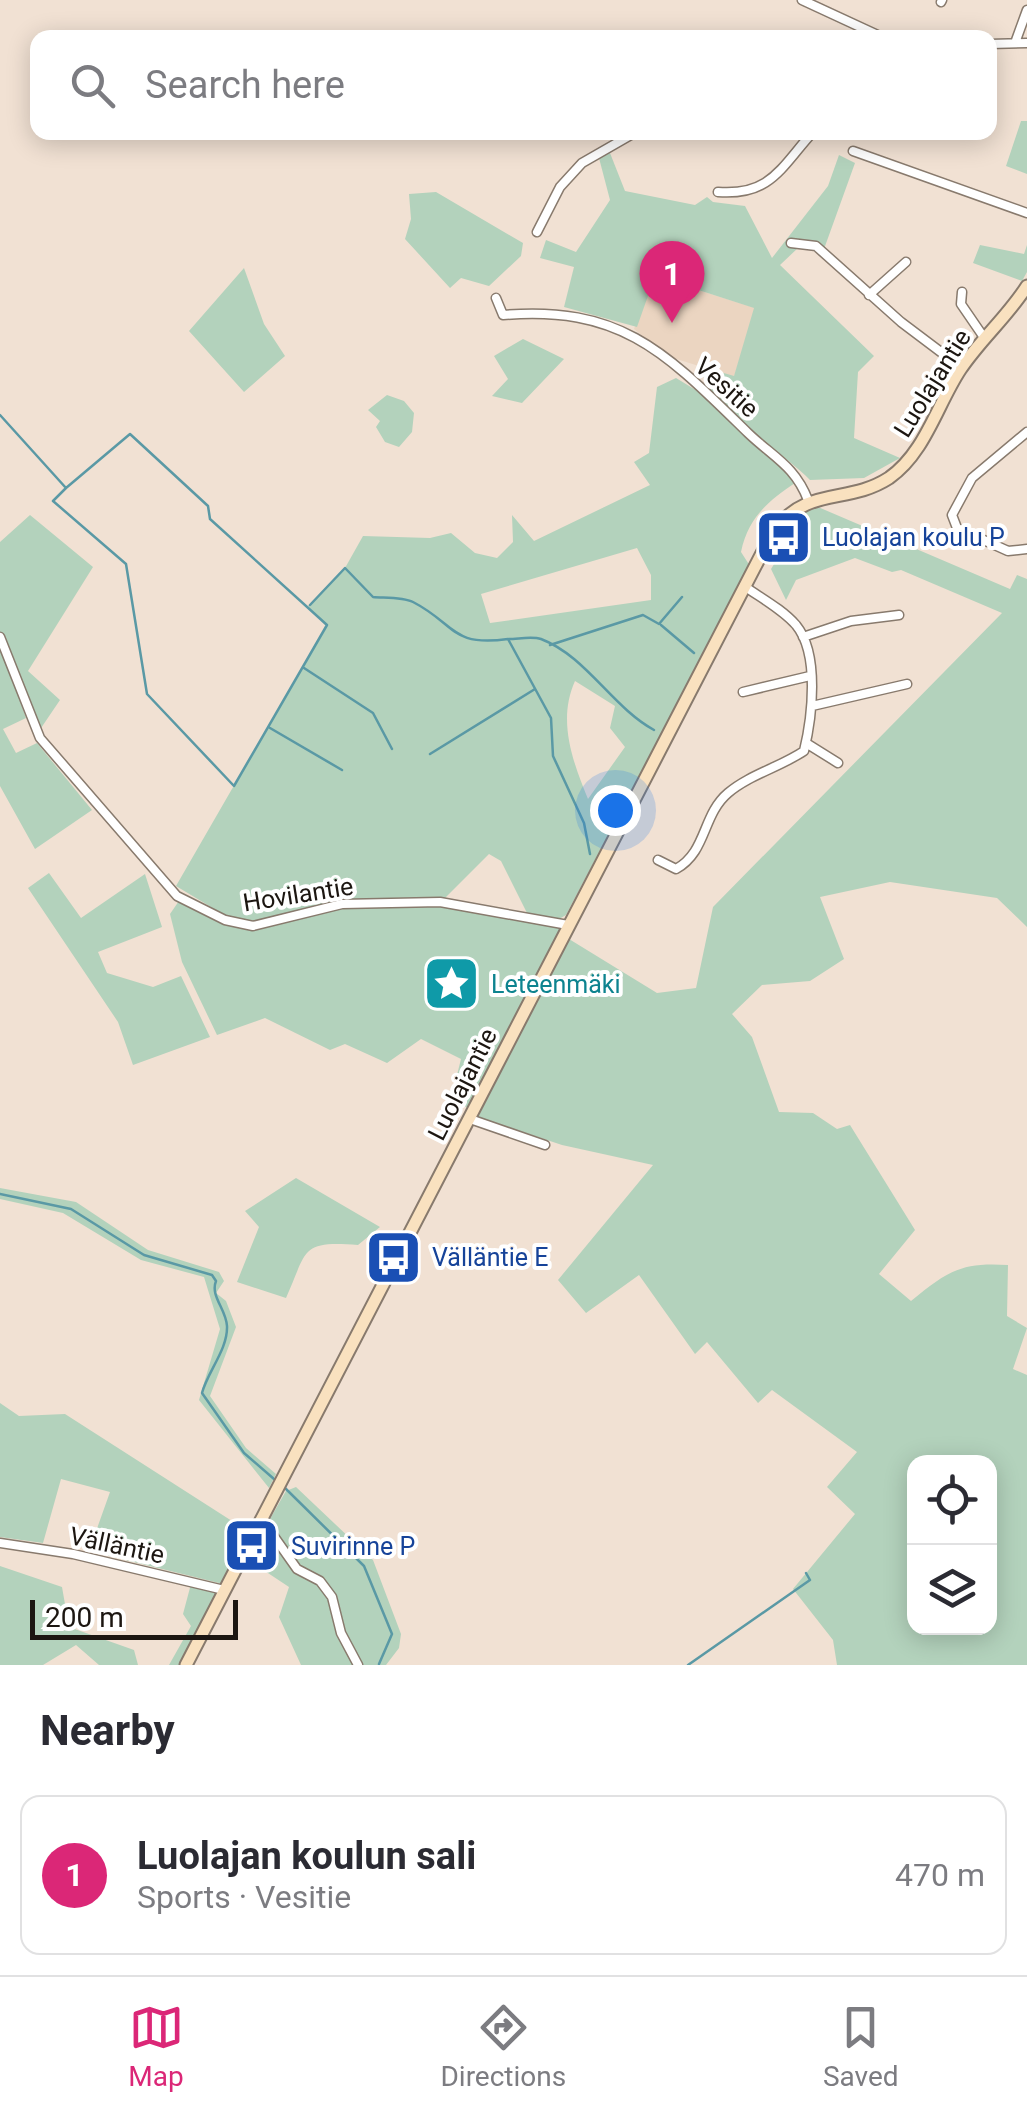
<!DOCTYPE html>
<meta charset="utf-8">
<style>
body{margin:0;font-family:Roboto,sans-serif;background:#f2f2f3;color:#2b2b33}
.controls{position:absolute;right:30px;bottom:30px;display:grid;overflow:hidden;border-radius:20px;box-shadow:0 5px 25px #0003}
.controls button{width:90px;height:90px;display:grid;place-items:center;padding:0;border:0;border-bottom:2px solid #e1e1e2;background:#fff;color:#2b2b33;font:50px sans-serif}
.scale{position:absolute;left:30px;bottom:25px;width:208px;box-sizing:border-box;padding-left:10px;border:5px solid #1c1611;border-top:0;font-size:28px;line-height:35px;white-space:nowrap;color:#1c1611;-webkit-text-stroke:8px #fff;paint-order:stroke}
.you{position:absolute;left:615px;top:810px;width:35px;height:35px;margin:-25px;border:8px solid #fff;border-radius:50%;background:#1a73e8;box-shadow:0 0 0 15px #1a73e833}
.badge{display:grid;place-items:center;width:65px;height:65px;border-radius:50%;background:#db2777;color:#fff;font-size:32px;font-weight:700}
.pin{position:absolute;translate:-50% -82px;filter:drop-shadow(0 2px 5px #0008)}
.pin::after{content:'';position:absolute;top:52px;width:35px;height:30px;background:inherit;clip-path:polygon(0 0,100% 0,50% 100%)}
.list{margin:0;padding:0;list-style:none}
h2{display:flex;justify-content:space-between;align-items:center;height:130px;margin:0;padding:0 40px;font-size:42px}
h2 small{font-size:32px;font-weight:400;color:#7c7c81}
.list li{display:grid;grid-template-columns:65px 1fr auto;gap:30px;align-items:center;box-sizing:border-box;height:160px;margin:0 20px 20px;padding:0 20px;border:2px solid #e1e1e2;border-radius:20px}
.list b{display:block;font-size:38px;white-space:nowrap}
.list p{margin:0;font-size:32px;white-space:nowrap;color:#7c7c81}
.list em{font-size:32px;font-style:normal;color:#7c7c81}
.icon{flex:none;width:55px;height:55px;fill:none;stroke:currentColor;stroke-width:2;stroke-linecap:round;stroke-linejoin:round}
.map{position:relative;flex:none;width:1027px;height:1665px;overflow:hidden}
.search{position:absolute;background:#fff;box-shadow:0 5px 25px #0003;left:30px;right:30px;top:30px;height:110px;display:flex;align-items:center;gap:25px;box-sizing:border-box;padding:0 35px;border-radius:20px;color:#7c7c81;font-size:38px}
.sheet{height:310px;background:#fff}
nav{display:flex;justify-content:space-around;align-items:center;box-sizing:border-box;height:140px;border-top:2px solid #e1e1e2;background:#fff;font-size:28px;color:#7c7c81}
nav a{display:grid;justify-items:center;gap:5px}
nav .on{color:#db2777}
.map>svg:first-child{display:block}
</style>
<div class="map">
<svg width="1027" height="1665" viewBox="0 0 1027 1665">
<rect width="100%" height="100%" fill="#f1e1d3"/>
<path fill="#ebd5c1" d="M 654,276 L 755,308 L 734,377 L 667,356 L 634,329 Z"/>
<path fill="#b3d2bc" fill-rule="evenodd" d="M 1021,121 L 1027,121 L 1027,174 L 1006,166 Z
M 610,153 L 625,191 L 695,205 L 707,197 L 713,202 L 745,206 L 772,258 L 828,186 L 839,155 L 855,163 L 824,249 L 821,253 L 799,247 L 780,265 L 874,356 L 858,372 L 854,438 L 900,458 L 864,478 L 810,480 C 782,451 707,406 700,366 L 734,376 L 754,308 L 655,276 L 637,327 L 564,307 L 574,267 L 540,258 L 546,240 L 576,252 L 610,200 L 599,158 Z
M 436,192 L 523,243 L 521,256 L 489,286 L 461,278 L 450,288 L 405,239 L 411,219 L 409,194 Z
M 980,245 L 1024,254 L 1027,245 L 1027,272 L 1022,281 L 973,263 Z
M 244,268 L 264,324 L 285,356 L 244,392 L 189,331 Z
M 523,339 L 564,359 L 522,403 L 492,396 L 508,379 L 494,356 Z
M 676,378 L 699,392 L 704,389 L 747,439 L 795,475 L 795,483 C 767,502 748,518 741,552 L 750,566 L 566,915 L 559,919 L 527,913 L 501,861 L 489,854 L 445,898 L 342,900 L 253,922 L 226,916 L 176,886 L 326,626 L 308,606 L 345,568 L 363,536 L 430,538 L 451,533 L 475,553 L 497,558 L 513,542 L 512,515 L 534,541 L 650,485 L 634,462 L 649,453 L 657,387 ZM 637,548 L 651,575 L 651,600 L 490,623 L 481,594 ZM 575,681 L 615,706 L 610,728 L 625,747 L 588,799 C 573,762 557,721 575,681 Z
M 387,395 L 404,401 L 414,413 L 412,432 L 399,447 L 385,442 L 376,427 L 380,421 L 368,410 Z
M 811,504 L 1010,589 L 1017,575 L 1027,579 L 1027,927 L 997,898 L 890,882 L 820,897 L 844,959 L 810,981 L 762,985 L 732,1014 L 752,1037 L 779,1112 L 813,1113 L 837,1129 L 850,1125 L 915,1230 L 879,1274 L 911,1301 C 948,1271 961,1262 1008,1265 L 1007,1316 L 1027,1328 L 1013,1369 L 1027,1375 L 1027,1665 L 837,1665 L 833,1640 L 793,1589 L 855,1514 L 827,1487 L 857,1452 L 772,1390 L 758,1403 L 707,1342 L 695,1354 L 639,1275 L 586,1313 L 558,1280 L 653,1165 L 562,1145 L 478,1117 L 569,939 L 657,993 L 696,988 L 713,907 L 1002,613 L 901,570 L 892,572 L 855,558 L 796,580 L 786,600 L 771,569 L 788,542 L 794,516 ZM 914,1462 L 990,1462 L 990,1628 L 914,1628 Z
M 30,515 L 93,567 L 28,671 L 60,700 L 39,731 L 0,635 L 0,542 Z
M 0,644 L 26,718 L 3,729 L 16,753 L 37,743 L 92,810 L 35,849 L 0,786 Z
M 49,873 L 81,918 L 145,874 L 162,927 L 98,952 L 107,973 L 153,987 L 181,976 L 210,1037 L 133,1065 L 118,1022 L 28,888 Z
M 181,898 L 243,929 L 343,907 L 442,905 L 562,927 L 472,1110 L 451,1099 L 461,1059 L 421,1039 L 387,1063 L 345,1044 L 330,1050 L 265,1018 L 217,1035 L 182,962 L 170,914 Z
M 296,1178 L 380,1227 L 358,1245 C 300,1241 308,1249 286,1298 L 237,1282 L 259,1227 L 245,1211 Z
M 0,1188 L 76,1202 L 148,1250 L 219,1272 L 224,1281 L 216,1293 L 226,1301 L 236,1327 L 210,1396 L 246,1448 L 276,1474 L 269,1488 L 199,1400 L 220,1329 L 204,1277 L 141,1260 L 63,1213 L 0,1199 Z
M 0,1403 L 19,1416 L 65,1414 L 246,1530 L 223,1584 L 89,1551 L 110,1492 L 61,1479 L 43,1543 L 0,1537 Z
M 296,1487 L 373,1560 L 401,1634 L 399,1648 L 386,1665 L 301,1665 L 279,1617 L 289,1587 L 247,1559 L 286,1491 Z
M 0,1566 L 62,1587 L 69,1627 L 134,1650 L 138,1665 L 99,1665 L 76,1645 L 43,1665 L 0,1665 Z
M 191,1584 L 221,1591 L 183,1665 L 169,1665 L 191,1626 L 183,1614 Z"/>
<g fill="none" stroke-linecap="round" stroke-linejoin="round">
<path stroke="#5a99a5" stroke-width="2.5" d="M 0,415 L 66,488 L 53,501 L 126,564 L 147,694 L 234,786 L 327,625 L 210,519 L 208,506 L 130,434 L 66,488
M 310,605 L 345,568 L 373,597 C 385,598 403,597 413,602 C 456,624 450,647 508,639 L 551,718 L 553,756 L 584,823 L 590,854
M 661,625 L 694,653
M 509,639 C 518,639 532,636 541,639 C 586,656 612,707 654,730
M 550,645 L 643,615 L 659,624 L 682,597
M 304,668 L 373,713 L 392,749
M 270,728 L 342,770
M 430,754 L 535,689
M 0,1194 L 71,1209 L 144,1255 L 212,1275 L 216,1281 C 210,1296 226,1309 227,1326 C 228,1349 208,1371 202,1393 L 244,1453 L 274,1479
M 285,1488 L 364,1566 L 392,1634 L 379,1664
M 688,1665 L 810,1580 L 806,1573"/>
<defs>
<path id="street" d="M 802,0 L 884,38
M 941,2 L 942,0
M 1015,43 L 1027,10
M 990,44 L 1027,43
M 853,151 L 1027,213
M 718,192 C 771,196 781,167 813,132
M 537,232 L 560,187 L 582,163 L 636,132
M 791,243 L 816,246 L 901,322 L 962,368
M 962,292 L 961,304 L 985,339
M 869,295 L 906,262
M 496,298 L 503,315 C 623,305 667,354 748,433 C 773,457 795,466 808,500
M 1027,432 L 972,478 L 952,515 L 957,528 L 1008,551 L 1027,549
M 0,637 L 40,738 L 177,896 L 225,920 L 253,926 L 342,904 L 440,902 L 568,925
M 803,637 L 851,621 L 899,615
M 743,692 L 810,676
M 812,706 L 907,684
M 806,743 L 838,763
M 658,860 L 676,869 C 707,852 702,815 728,793 C 749,775 780,767 804,751 C 812,718 820,654 796,625 C 782,609 761,598 744,586
M 470,1119 L 545,1145
M 261,1518 L 297,1569 L 320,1581 L 332,1597 L 341,1633 L 358,1665
M 0,1543 L 73,1554 L 224,1590"/>
<path id="secondary" d="M 186,1665 L 774,530 C 810,485 847,505 889,478 C 925,453 937,405 960,370 C 980,340 1008,316 1027,286"/>
</defs>
<use href="#street" stroke="#887a6d" stroke-width="11"/>
<use href="#secondary" stroke="#887a6d" stroke-width="15"/>
<use href="#street" stroke="#fff" stroke-width="8"/>
<use href="#secondary" stroke="#f9e1bf" stroke-width="11"/>
</g>
<defs>
<symbol id="bus-square" viewBox="-11 -11 22 22"><rect x="-9" y="-9" width="18" height="18" rx="4" fill="#1a4fb4" stroke="#fff"/><path d="M-5-6H5V4H4V6H2V4H-2V6H-4V4H-5ZM-3.5-4V0h7V-4ZM-3.5 1.2v1.5H-2V1.2ZM2 1.2v1.5H3.5V1.2Z" fill="#fff"/></symbol>
<symbol id="sight-square" viewBox="-11 -11 22 22"><rect x="-9" y="-9" width="18" height="18" rx="4" fill="#0f9aa8" stroke="#fff"/><path d="M0-6L1.8-2.2L6-1.7L2.9 1.2L3.7 5.4L0 3.3L-3.7 5.4L-2.9 1.2L-6-1.7L-1.8-2.2Z" fill="#fff"/></symbol>
</defs>
<g fill-rule="evenodd">
<use href="#bus-square" x="752" y="506" width="63" height="63"/>
<use href="#sight-square" x="420" y="952" width="63" height="63"/>
<use href="#bus-square" x="362" y="1226" width="63" height="63"/>
<use href="#bus-square" x="220" y="1514" width="63" height="63"/>
</g>
<g text-anchor="middle" stroke-width="8" stroke-linejoin="round" paint-order="stroke">
<g font-size="25" fill="#1c1611" stroke="#fff">
<text transform="translate(932 383) rotate(-58)" y="9">Luolajantie</text>
<text transform="translate(727 387) rotate(42)" y="9">Vesitie</text>
<text transform="translate(298 894) rotate(-9)" y="9">Hovilantie</text>
<text transform="translate(462 1084) rotate(-63)" y="9">Luolajantie</text>
<text transform="translate(117 1545) rotate(12)" y="9">Välläntie</text>
</g>
<g font-size="25" fill="#164399" stroke="#fff" text-anchor="start">
<text x="822" y="546">Luolajan koulu P</text>
<text x="432" y="1266">Välläntie E</text>
<text x="291" y="1555">Suvirinne P</text>
</g>
<g font-size="25" fill="#0d838f" stroke="#fff" text-anchor="start">
<text x="491" y="993">Leteenmäki</text>
</g>
</g>
</svg>
<div class="controls">
<button><svg class="icon" aria-label="locate" viewBox="0 0 24 24"><circle cx="12" cy="12" r="6"/><path d="M12 2v4M12 18v4M2 12h4M18 12h4"/></svg></button>
<button><svg class="icon" aria-label="layers" viewBox="0 0 24 24"><path d="M12 4l9 5-9 5-9-5zM3 14l9 5 9-5"/></svg></button>
</div>
<div class="scale">200 m</div>
<div class="you"></div>
<div class="pin badge" style="left:672px;top:323px">1</div>
<div class="search"><svg class="icon" aria-label="search" viewBox="0 0 24 24"><circle cx="10" cy="10" r="6"/><path d="M15 15l6 6"/></svg>Search here</div>
</div>
<section class="sheet">
<h2>Nearby<small></small></h2>
<ul class="list">
<li><span class="badge">1</span><div><b>Luolajan koulun sali</b><p>Sports · Vesitie</p></div><em>470 m</em></li>
</ul>
</section>
<nav>
<a class="on"><svg class="icon" aria-label="map" viewBox="0 0 24 24"><path d="M3 6l6-2 6 2 6-2v14l-6 2-6-2-6 2zM9 4v14M15 6v14"/></svg>Map</a>
<a><svg class="icon" aria-label="directions" viewBox="0 0 24 24"><path d="M12 3l9 9-9 9-9-9zM9 14v-3h6M13 9l2 2-2 2"/></svg>Directions</a>
<a><svg class="icon" aria-label="saved" viewBox="0 0 24 24"><path d="M7 4h10v16l-5-4-5 4z"/></svg>Saved</a>
</nav>
